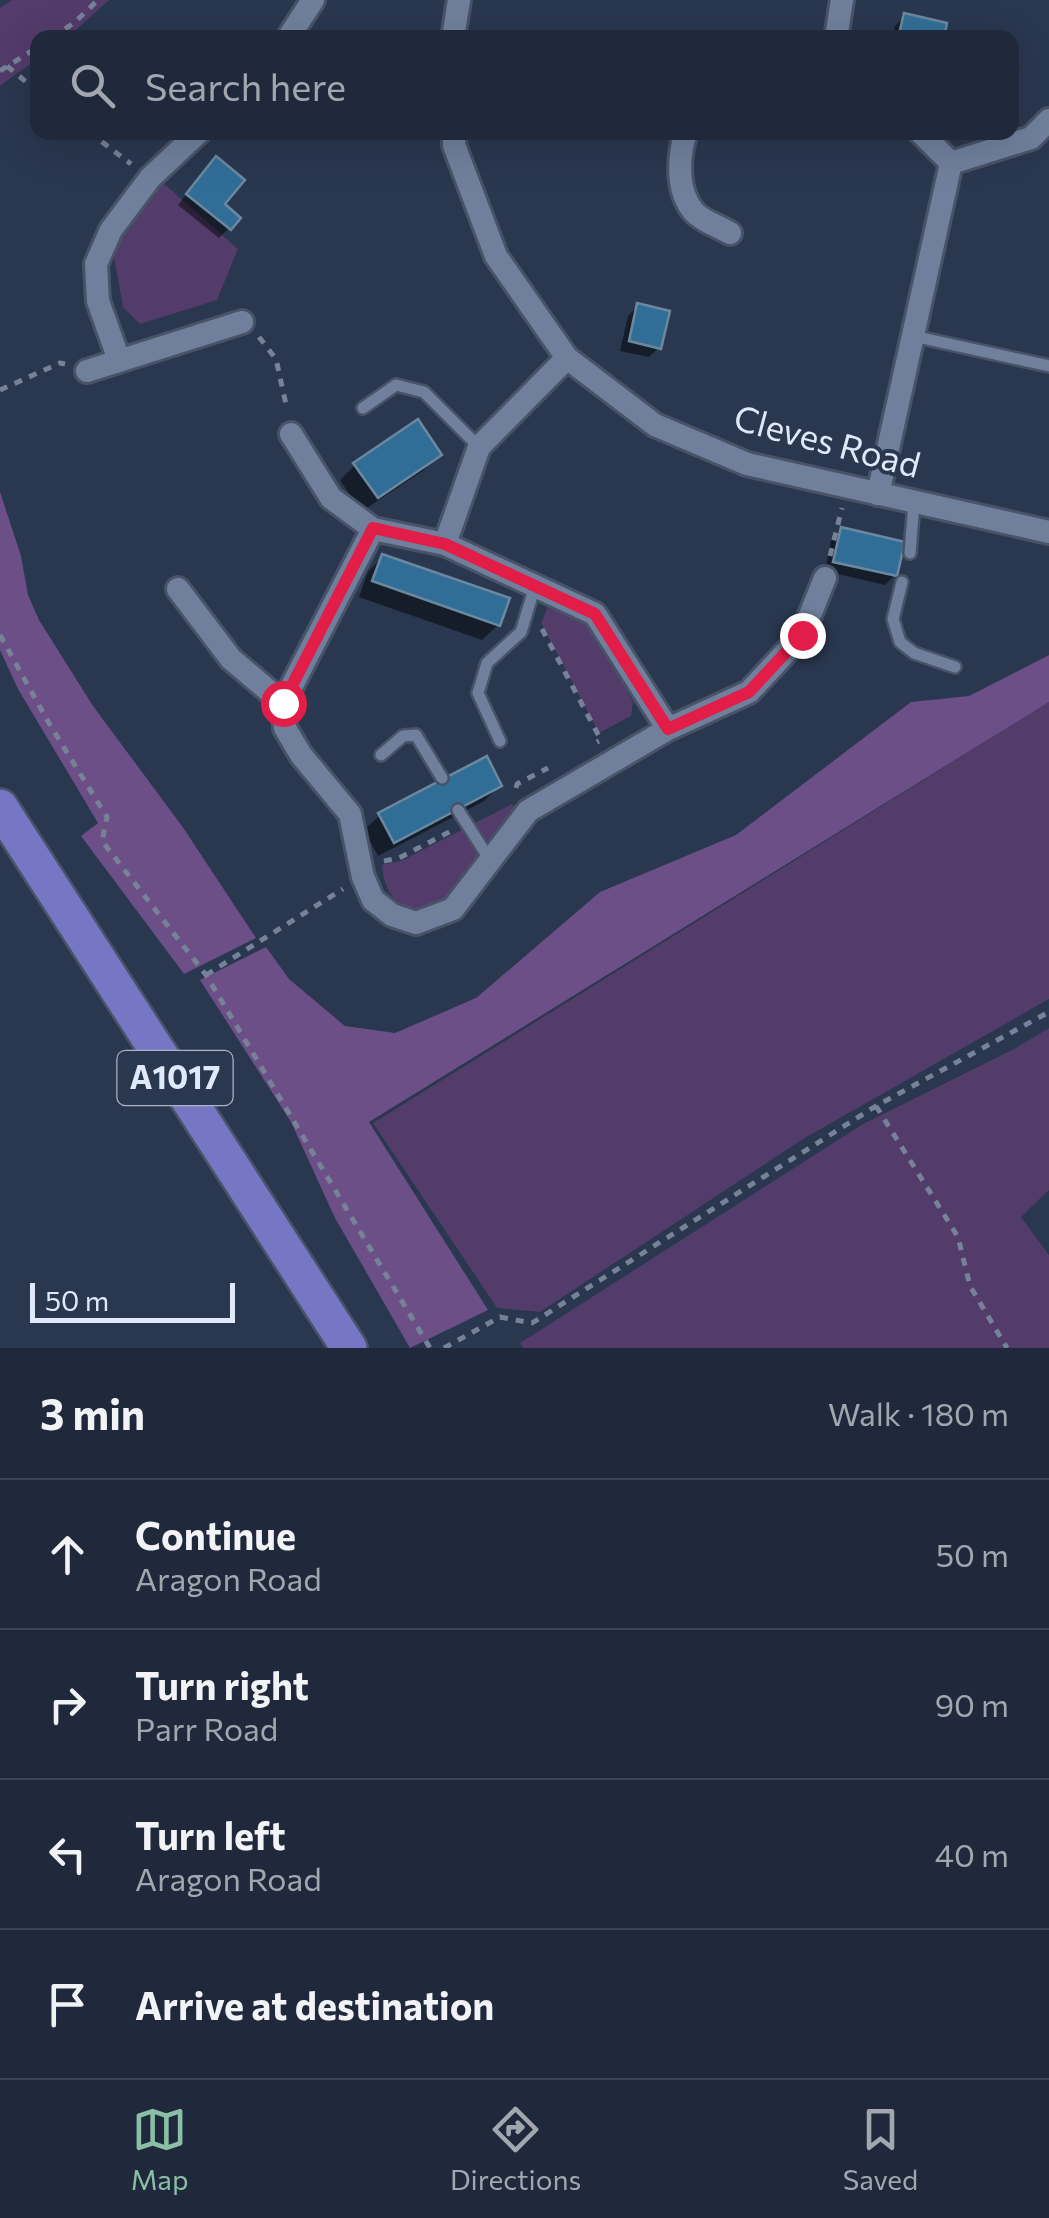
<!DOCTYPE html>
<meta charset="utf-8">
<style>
body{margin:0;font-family:Commissioner,sans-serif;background:#273142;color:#f1f3f6}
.scale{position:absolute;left:30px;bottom:25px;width:205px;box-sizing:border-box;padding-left:10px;border:5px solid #e0e9f9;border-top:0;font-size:28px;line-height:35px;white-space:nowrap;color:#e0e9f9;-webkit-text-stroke:8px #29374f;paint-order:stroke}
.stop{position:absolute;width:30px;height:30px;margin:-22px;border:8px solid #e11d48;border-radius:50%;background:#fff}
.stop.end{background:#e11d48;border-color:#fff;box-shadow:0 2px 10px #0008}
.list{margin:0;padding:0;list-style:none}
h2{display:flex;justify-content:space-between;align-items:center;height:130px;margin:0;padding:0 40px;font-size:42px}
h2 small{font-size:32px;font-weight:400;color:#a1a6af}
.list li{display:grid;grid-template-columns:65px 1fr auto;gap:30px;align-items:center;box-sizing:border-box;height:150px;padding:0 40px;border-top:2px solid #3c4555}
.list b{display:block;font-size:38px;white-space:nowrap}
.list p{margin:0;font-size:32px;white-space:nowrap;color:#a1a6af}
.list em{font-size:32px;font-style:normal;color:#a1a6af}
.icon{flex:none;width:55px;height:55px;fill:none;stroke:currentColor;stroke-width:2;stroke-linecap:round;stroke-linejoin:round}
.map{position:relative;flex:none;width:1049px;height:1348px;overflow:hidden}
.search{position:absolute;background:#1f293b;box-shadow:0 10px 40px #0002;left:30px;right:30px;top:30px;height:110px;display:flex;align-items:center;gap:25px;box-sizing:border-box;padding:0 35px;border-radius:20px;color:#a1a6af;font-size:38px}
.sheet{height:730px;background:#1f293b}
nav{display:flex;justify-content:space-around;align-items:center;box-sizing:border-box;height:140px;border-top:2px solid #3c4555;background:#1f293b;font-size:28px;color:#a1a6af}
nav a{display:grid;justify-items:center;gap:5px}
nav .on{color:#8abfa5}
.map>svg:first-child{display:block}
</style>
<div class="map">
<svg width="1049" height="1348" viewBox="0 0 1049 1348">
<rect width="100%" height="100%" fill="#29374f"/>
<path fill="#533b6a" d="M 12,0 L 109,0 L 68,37 L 38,38 L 37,59 L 0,86 L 0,8 Z
M 162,182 L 238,249 L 217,300 L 140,324 L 123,307 L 113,251 L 149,196 Z
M 551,599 L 589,620 L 633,702 L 631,716 L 599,733 L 541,623 Z
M 1049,702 L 1049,999 L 803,1139 L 540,1312 L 497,1308 L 373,1123 Z
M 512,804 L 514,807 L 448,896 C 415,921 385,907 382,865 L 401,861 Z
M 1049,1028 L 1049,1190 L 1021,1217 L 1049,1255 L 1049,1348 L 523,1348 L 520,1343 L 863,1124 L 1014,1049 Z"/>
<path fill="#6b4f86" d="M 0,492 L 21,556 L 28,595 L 39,620 L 93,706 L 182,826 L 256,938 L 184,974 L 81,836 L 98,823 L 18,689 L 0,650 Z
M 1049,655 L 1049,702 L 369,1122 L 488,1310 L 410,1348 L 335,1218 L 291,1122 L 200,980 L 266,947 L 289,979 L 345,1026 L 395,1033 L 476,998 L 600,892 L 736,835 L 911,702 L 969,696 Z"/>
<path fill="#0007" d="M 905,16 L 942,38 L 892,38 L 895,26 Z
M 207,169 L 229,228 L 219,238 L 178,205 Z
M 638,306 L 659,347 L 649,357 L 620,351 L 628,316 Z
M 439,454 L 424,470 L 361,512 L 340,480 L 355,465 Z
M 841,530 L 895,575 L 885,585 L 825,571 L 831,540 Z
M 383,556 L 498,625 L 482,640 L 359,597 L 368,572 Z
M 499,786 L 484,801 L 378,856 L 364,830 L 380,815 Z"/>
<path fill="#316e97" stroke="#6b889e" stroke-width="2.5" d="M 904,13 L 947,23 L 944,38 L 898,38 Z
M 216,156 L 245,180 L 225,204 L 241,218 L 231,230 L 186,194 Z
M 637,303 L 670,311 L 661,349 L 629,341 Z
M 418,419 L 442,455 L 378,498 L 353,463 Z
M 841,527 L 905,542 L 897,576 L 833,562 Z
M 382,554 L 510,598 L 500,626 L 372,581 Z
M 487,756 L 502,786 L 394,843 L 378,813 Z"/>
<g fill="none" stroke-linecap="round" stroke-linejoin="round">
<defs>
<path id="service" d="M 913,336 L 1049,366
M 363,408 L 396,385 L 424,392 L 479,447
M 910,553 L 914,502
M 902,582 L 893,619 L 900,642 L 914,653 L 955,667
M 500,741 L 478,693 L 487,663 L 521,632 L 535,586
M 381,755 L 403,736 L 416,735 L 442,778
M 458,810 L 490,860"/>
<path id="minor" d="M 288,38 L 313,0
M 453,38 L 459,0
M 836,38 L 842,0
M 454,132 L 454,145 L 496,256 L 567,358 L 655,425 L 747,464 L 1049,532
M 686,132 C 678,157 676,191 694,212 C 702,221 720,227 730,233
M 951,163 L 1031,138 L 1049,120
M 119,360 L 98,301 L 96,264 L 111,230 L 150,178 L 199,132
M 87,371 L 242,322
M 291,434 L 331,498 L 373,529 L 445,544 L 595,614 L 668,729
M 878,494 L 951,163 L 920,132
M 373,529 L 283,703 L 285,728 L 301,755 L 350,814 L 363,877 L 373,900 L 392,915 L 416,923 L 453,909 L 528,811 L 668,729 L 749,692 L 802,635 L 825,578
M 445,544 L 479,447 L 567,358
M 178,589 L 231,659 L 283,703"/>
<path id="primary" d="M 0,807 L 349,1348"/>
</defs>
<use href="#service" stroke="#485367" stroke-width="16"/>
<use href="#minor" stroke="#485367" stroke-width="28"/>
<use href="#primary" stroke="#485367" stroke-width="40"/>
<path stroke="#768297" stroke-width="5" stroke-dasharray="8 8" stroke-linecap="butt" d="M 52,38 L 75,22 L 98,0
M 7,66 L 38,92
M 0,71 L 38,47
M 89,132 L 131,164
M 259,337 L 276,359 L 287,409
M 0,390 L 60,363 L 65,364
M 830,556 L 842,508
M 542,629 L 601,740 L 597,742
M 0,635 L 50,725 L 107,817 L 102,841 L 206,975 L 430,1348
M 516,788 L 517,784 L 548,768
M 384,861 L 399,858 L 451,831
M 206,975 L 343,889
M 876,1106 L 958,1237 L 970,1286 L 1007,1348
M 444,1348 L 500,1317 L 532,1323 L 876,1106 L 1049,1012"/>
<use href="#service" stroke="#70809c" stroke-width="11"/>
<use href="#minor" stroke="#70809c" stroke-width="22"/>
<use href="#primary" stroke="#7576c4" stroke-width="35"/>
</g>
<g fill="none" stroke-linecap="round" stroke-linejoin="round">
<path stroke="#e11d48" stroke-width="12" d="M 283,703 L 373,528 L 445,544 L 595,614 L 668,729 L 749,692 L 802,635"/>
</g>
<g text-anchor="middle" stroke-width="8" stroke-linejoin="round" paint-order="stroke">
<rect fill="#29374f" stroke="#a9b4c6" stroke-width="2.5" x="117.5" y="1051" width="115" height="54" rx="8"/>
<g font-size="32" font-weight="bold" fill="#e0e9f9">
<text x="175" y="1089">A1017</text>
</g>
<g font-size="35" fill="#e0e9f9" stroke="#29374f">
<text transform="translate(827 442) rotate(15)" y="12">Cleves Road</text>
</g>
</g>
</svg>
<div class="scale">50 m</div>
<div class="stop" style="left:283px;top:703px"></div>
<div class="stop end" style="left:802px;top:635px"></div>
<div class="search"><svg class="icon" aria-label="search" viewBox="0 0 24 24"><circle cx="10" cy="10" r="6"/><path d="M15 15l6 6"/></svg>Search here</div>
</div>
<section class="sheet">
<h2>3 min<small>Walk · 180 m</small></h2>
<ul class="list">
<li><svg class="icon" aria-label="ahead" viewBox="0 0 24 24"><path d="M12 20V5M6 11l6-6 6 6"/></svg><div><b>Continue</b><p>Aragon Road</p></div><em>50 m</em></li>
<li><svg class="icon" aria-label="right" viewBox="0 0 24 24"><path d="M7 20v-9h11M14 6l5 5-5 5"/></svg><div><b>Turn right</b><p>Parr Road</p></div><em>90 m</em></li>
<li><svg class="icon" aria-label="left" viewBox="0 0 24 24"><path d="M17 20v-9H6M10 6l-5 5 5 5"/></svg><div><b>Turn left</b><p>Aragon Road</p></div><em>40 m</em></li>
<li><svg class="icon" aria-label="arrive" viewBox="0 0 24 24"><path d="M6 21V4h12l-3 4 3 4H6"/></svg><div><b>Arrive at destination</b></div></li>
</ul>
</section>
<nav>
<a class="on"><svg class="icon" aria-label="map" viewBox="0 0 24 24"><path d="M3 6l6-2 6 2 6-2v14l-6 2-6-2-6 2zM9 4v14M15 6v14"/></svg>Map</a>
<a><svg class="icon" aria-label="directions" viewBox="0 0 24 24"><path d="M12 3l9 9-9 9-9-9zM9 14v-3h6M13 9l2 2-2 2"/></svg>Directions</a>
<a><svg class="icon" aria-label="saved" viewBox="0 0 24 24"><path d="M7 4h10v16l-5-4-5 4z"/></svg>Saved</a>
</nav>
